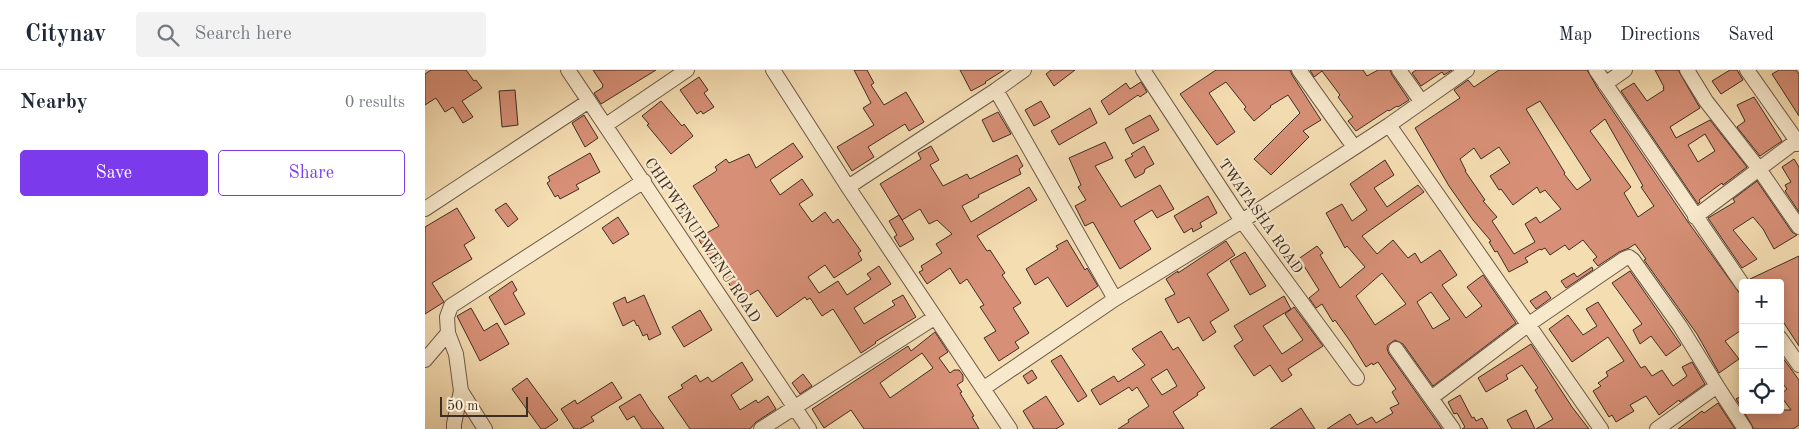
<!DOCTYPE html>
<meta charset="utf-8">
<style>
body{margin:0;font-family:"Old Standard TT",serif;background:#f2f2f3;color:#1f2937}
.controls{position:absolute;right:15px;bottom:15px;display:grid;overflow:hidden;border-radius:5px;box-shadow:0 2px 12px #0003}
.controls button{width:45px;height:45px;display:grid;place-items:center;padding:0;border:0;border-bottom:1px solid #e0e1e3;background:#fff;color:#1f2937;font:25px sans-serif}
.scale{position:absolute;left:15px;bottom:12px;width:88px;box-sizing:border-box;padding-left:5px;border:2px solid #3e2d24;border-top:0;font-size:14px;line-height:18px;white-space:nowrap;color:#3e2d24;-webkit-text-stroke:4px #f8e9cd;paint-order:stroke}
.list{margin:0;padding:0;list-style:none}
h2{display:flex;justify-content:space-between;align-items:center;height:65px;margin:0;padding:0 20px;font-size:21px}
h2 small{font-size:16px;font-weight:400;color:#747a83}
.actions{display:flex;gap:10px;padding:15px 20px}
.actions a{flex:1;padding:11px 0;border:1px solid #7c3aed;border-radius:5px;text-align:center;font-size:18px;color:#7c3aed}
.actions .main{background:#7c3aed;color:#fff}
.icon{flex:none;width:28px;height:28px;fill:none;stroke:currentColor;stroke-width:2;stroke-linecap:round;stroke-linejoin:round}
.map{position:relative;flex:none;width:1374px;height:359px;overflow:hidden}
header{display:flex;align-items:center;gap:30px;box-sizing:border-box;height:70px;padding:0 25px;background:#fff;border-bottom:1px solid #e0e1e3}
header strong{font-size:24px}
nav{display:flex;gap:28px;margin-inline-start:auto;font-size:18px}
.search{width:350px;height:45px;background:#f2f2f3;display:flex;align-items:center;gap:12px;box-sizing:border-box;padding:0 18px;border-radius:5px;color:#747a83;font-size:19px}
main{display:flex}
aside{flex:1;background:#fff}
.map>svg:first-child{display:block}
</style>
<header>
<strong>Citynav</strong>
<div class="search"><svg class="icon" aria-label="search" viewBox="0 0 24 24"><circle cx="10" cy="10" r="6"/><path d="M15 15l6 6"/></svg>Search here</div>
<nav><a>Map</a><a>Directions</a><a>Saved</a></nav>
</header>
<main>
<aside>
<h2>Nearby<small>0 results</small></h2>
<ul class="list">
</ul>
<div class="actions"><a class="main">Save</a><a>Share</a></div>
</aside>
<div class="map">
<svg width="1374" height="359" viewBox="0 0 1374 359">
<rect width="100%" height="100%" fill="#f5ddb2"/>
<filter id="stains"><feTurbulence type="fractalNoise" baseFrequency=".004" numOctaves="4"/><feColorMatrix values="0 0 0 0 .2 0 0 0 0 .09 0 0 0 0 .02 0 0 0 .5 -.17"/></filter>
<radialGradient id="worn" r=".72"><stop offset=".6" stop-color="#630" stop-opacity="0"/><stop offset="1" stop-color="#630" stop-opacity=".3"/></radialGradient>
<path fill="#d79077" stroke="#3e2d24" fill-rule="evenodd" d="M 6,0 L 41,0 L 49,11 L 51,10 L 57,18 L 37,31 L 48,47 L 38,53 L 28,37 L 20,42 L 11,28 L 0,35 L 0,4 Z
M 168,0 L 231,0 L 176,34 L 169,23 L 177,18 L 178,15 Z
M 429,0 L 442,0 L 449,13 L 446,15 L 459,35 L 481,22 L 499,52 L 484,61 L 480,54 L 443,77 L 449,87 L 427,101 L 412,77 L 449,55 L 438,38 L 446,33 Z
M 535,0 L 579,0 L 560,12 L 561,13 L 546,21 Z
M 626,0 L 650,0 L 629,16 L 621,4 Z
M 791,0 L 865,0 L 867,5 L 896,50 L 878,61 L 884,67 L 846,105 L 829,89 L 875,43 L 863,25 L 845,36 L 846,37 L 829,51 L 819,39 L 821,37 L 801,12 L 784,23 L 810,62 L 792,75 L 755,24 Z
M 885,0 L 938,0 L 942,6 L 953,0 L 965,0 L 967,5 L 984,30 L 973,37 L 972,36 L 964,41 L 963,40 L 931,61 L 923,51 L 928,47 L 913,27 L 915,25 L 897,1 L 889,7 Z
M 991,0 L 1027,0 L 1019,5 L 1017,2 L 996,16 L 987,3 Z
M 1074,0 L 1162,0 L 1173,19 L 1263,152 L 1318,228 L 1318,259 L 1300,271 L 1314,289 L 1294,303 L 1272,264 L 1219,190 L 1221,189 L 1210,174 L 1204,178 L 1194,182 L 1173,196 L 1168,190 L 1172,187 L 1158,170 L 1144,180 L 1140,175 L 1125,185 L 1120,178 L 1116,180 L 1115,179 L 1100,188 L 1103,192 L 1084,202 L 1072,181 L 1070,182 L 1064,172 L 1066,171 L 1048,150 L 1024,116 L 990,58 L 1035,28 L 1029,20 L 1043,10 L 1049,17 ZM 1115,31 L 1166,110 L 1152,120 L 1139,104 L 1140,103 L 1101,39 ZM 1180,49 L 1218,116 L 1216,117 L 1229,136 L 1213,147 L 1199,123 L 1206,117 L 1165,61 ZM 1074,77 L 1085,93 L 1065,106 L 1074,120 L 1076,119 L 1088,135 L 1112,117 L 1115,123 L 1120,120 L 1136,139 L 1115,153 L 1111,147 L 1100,154 L 1110,172 L 1089,184 L 1067,151 L 1072,147 L 1058,131 L 1060,130 L 1040,101 L 1041,101 L 1035,89 L 1049,78 L 1056,89 Z
M 1230,0 L 1253,0 L 1275,38 L 1245,57 L 1251,68 L 1285,50 L 1322,97 L 1298,115 L 1297,113 L 1274,130 L 1275,132 L 1273,134 L 1196,21 L 1209,13 L 1222,31 L 1239,20 L 1238,18 L 1239,17 ZM 1280,64 L 1290,81 L 1273,92 L 1263,75 Z
M 1305,0 L 1312,0 L 1318,10 L 1296,24 L 1287,11 Z
M 1354,0 L 1371,0 L 1374,4 L 1374,46 L 1347,4 Z
M 274,7 L 283,20 L 279,23 L 289,37 L 278,44 L 276,41 L 272,44 L 255,20 Z
M 716,12 L 722,22 L 715,27 L 713,25 L 684,45 L 676,31 L 701,13 L 705,19 Z
M 90,20 L 93,55 L 77,57 L 74,21 Z
M 1329,27 L 1357,71 L 1335,86 L 1312,57 L 1320,51 L 1312,35 Z
M 236,31 L 257,56 L 259,54 L 268,66 L 246,84 L 222,55 L 224,54 L 217,46 Z
M 616,31 L 625,47 L 609,56 L 600,40 Z
M 665,38 L 672,53 L 634,75 L 626,61 Z
M 573,42 L 586,64 L 568,72 L 557,50 Z
M 159,45 L 173,68 L 160,77 L 147,53 Z
M 725,45 L 734,60 L 708,74 L 700,59 Z
M 680,72 L 688,88 L 670,96 L 696,137 L 735,115 L 749,139 L 732,148 L 727,140 L 709,151 L 726,179 L 695,199 L 668,152 L 660,156 L 650,136 L 661,130 L 653,117 L 656,115 L 644,88 Z
M 368,73 L 378,87 L 345,110 L 355,125 L 377,109 L 388,125 L 374,134 L 387,152 L 400,142 L 408,153 L 413,149 L 436,181 L 433,183 L 437,190 L 409,208 L 400,195 L 383,207 L 394,223 L 413,211 L 422,225 L 446,209 L 442,204 L 454,196 L 466,214 L 429,238 L 439,254 L 470,235 L 467,231 L 478,225 L 491,247 L 450,272 L 451,273 L 436,283 L 408,239 L 397,246 L 385,228 L 382,230 L 380,227 L 352,247 L 333,220 L 315,231 L 287,187 L 285,189 L 273,168 L 294,156 L 268,116 L 290,102 L 292,100 L 290,97 L 301,89 L 304,93 L 324,84 L 331,98 Z
M 506,76 L 514,90 L 505,95 L 518,116 L 542,104 L 545,109 L 592,85 L 598,96 L 594,99 L 596,104 L 553,125 L 554,127 L 537,136 L 546,152 L 604,117 L 612,130 L 552,166 L 562,181 L 565,180 L 580,203 L 577,205 L 596,233 L 588,238 L 604,263 L 590,272 L 594,278 L 574,291 L 559,268 L 571,261 L 555,237 L 559,235 L 542,209 L 535,214 L 525,198 L 502,214 L 494,202 L 498,200 L 496,196 L 517,183 L 511,174 L 527,164 L 512,150 L 504,154 L 495,139 L 477,150 L 455,114 L 496,89 L 493,83 Z
M 719,76 L 729,94 L 720,99 L 719,103 L 710,108 L 700,90 L 708,86 L 706,84 Z
M 165,83 L 175,102 L 151,115 L 154,119 L 135,129 L 133,125 L 130,127 L 122,113 L 125,111 L 123,107 Z
M 1369,89 L 1374,97 L 1374,142 L 1360,121 L 1362,119 L 1360,115 L 1366,112 L 1357,97 Z
M 960,90 L 969,105 L 949,118 L 962,137 L 993,115 L 999,122 L 937,166 L 952,184 L 968,170 L 983,188 L 990,183 L 996,193 L 1015,180 L 1032,205 L 1017,215 L 1041,248 L 1057,236 L 1042,217 L 1058,205 L 1091,253 L 1008,316 L 978,274 L 970,270 L 963,275 L 962,279 L 964,284 L 1017,359 L 902,359 L 925,344 L 932,355 L 947,347 L 951,353 L 968,343 L 965,338 L 974,334 L 967,322 L 971,319 L 953,292 L 948,295 L 947,293 L 941,297 L 925,271 L 910,250 L 908,252 L 897,234 L 891,238 L 884,228 L 894,220 L 879,196 L 871,202 L 866,194 L 892,176 L 898,183 L 895,185 L 915,218 L 940,197 L 922,176 L 920,178 L 901,143 L 917,134 L 927,151 L 942,140 L 925,114 ZM 957,203 L 981,234 L 950,255 L 931,226 ZM 1006,222 L 1025,249 L 1008,259 L 992,232 Z
M 1332,111 L 1367,162 L 1372,165 L 1349,179 L 1338,159 L 1328,147 L 1308,160 L 1332,189 L 1317,198 L 1283,148 L 1310,132 L 1308,129 Z
M 783,126 L 792,143 L 775,153 L 777,157 L 768,162 L 767,158 L 759,163 L 749,146 Z
M 81,133 L 93,149 L 83,157 L 70,140 Z
M 32,138 L 50,168 L 39,175 L 47,189 L 7,213 L 19,232 L 0,244 L 0,157 Z
M 474,145 L 489,169 L 475,177 L 469,167 L 472,165 L 464,151 Z
M 193,147 L 204,164 L 188,174 L 177,158 Z
M 642,170 L 660,200 L 662,198 L 673,216 L 642,237 L 623,207 L 610,215 L 601,199 L 633,179 L 631,176 Z
M 801,171 L 810,185 L 782,204 L 804,240 L 785,252 L 791,262 L 778,271 L 764,247 L 753,253 L 740,229 L 750,224 L 741,209 L 753,201 L 753,203 Z
M 820,182 L 841,216 L 825,225 L 805,191 Z
M 1374,186 L 1374,276 L 1355,247 L 1355,213 L 1326,213 L 1325,209 Z
M 1167,197 L 1168,200 L 1141,218 L 1136,211 L 1149,203 L 1152,207 Z
M 1205,201 L 1256,275 L 1241,286 L 1226,266 L 1215,274 L 1208,260 L 1217,254 L 1187,213 Z
M 87,211 L 92,220 L 88,223 L 100,244 L 80,255 L 64,227 Z
M 1121,221 L 1126,228 L 1111,239 L 1105,231 Z
M 219,225 L 236,264 L 224,270 L 222,264 L 218,266 L 213,255 L 212,256 L 209,250 L 198,256 L 188,233 L 200,227 L 202,233 Z
M 859,226 L 866,239 L 838,256 L 857,284 L 878,270 L 860,244 L 869,237 L 898,276 L 863,299 L 867,305 L 857,312 L 845,295 L 829,306 L 809,276 L 818,270 L 809,256 Z
M 1173,232 L 1216,298 L 1220,296 L 1227,306 L 1237,300 L 1248,316 L 1262,306 L 1257,297 L 1267,292 L 1280,314 L 1255,332 L 1254,330 L 1234,345 L 1221,326 L 1205,335 L 1209,341 L 1191,352 L 1187,345 L 1184,347 L 1168,321 L 1176,316 L 1173,313 L 1183,306 L 1181,302 L 1199,291 L 1183,267 L 1147,292 L 1124,259 L 1143,245 L 1158,265 L 1172,256 L 1161,239 Z
M 46,238 L 59,261 L 72,253 L 84,274 L 55,291 L 32,246 Z
M 275,240 L 287,260 L 259,277 L 247,257 Z
M 736,261 L 748,280 L 753,277 L 780,318 L 772,323 L 773,325 L 748,342 L 759,359 L 693,359 L 704,352 L 703,350 L 724,336 L 712,317 L 707,321 L 704,317 L 675,335 L 666,320 L 689,306 L 693,312 L 720,295 L 707,279 ZM 742,299 L 752,316 L 737,325 L 726,309 Z
M 510,262 L 523,282 L 514,288 L 525,303 L 529,300 L 534,300 L 538,305 L 538,311 L 532,315 L 537,322 L 535,323 L 549,346 L 547,347 L 554,359 L 439,359 L 426,340 L 399,358 L 387,339 L 483,276 L 486,281 ZM 497,283 L 508,298 L 465,328 L 455,313 Z
M 1106,274 L 1147,337 L 1164,359 L 1111,359 L 1128,349 L 1110,320 L 1113,318 L 1097,295 L 1081,305 L 1083,309 L 1061,322 L 1053,308 Z
M 1355,284 L 1374,310 L 1374,355 L 1368,359 L 1329,359 L 1318,340 L 1366,340 L 1355,325 L 1362,319 L 1355,310 Z
M 636,285 L 662,326 L 653,332 L 626,291 Z
M 317,292 L 328,310 L 306,325 L 315,340 L 331,330 L 333,333 L 343,326 L 351,339 L 331,352 L 325,359 L 265,359 L 243,327 L 258,318 L 256,315 L 271,305 L 275,312 L 283,307 L 287,312 Z
M 607,300 L 612,308 L 603,314 L 598,306 Z
M 378,304 L 387,316 L 375,324 L 367,313 Z
M 102,308 L 133,350 L 120,359 L 116,359 L 87,319 Z
M 187,312 L 197,328 L 166,347 L 169,351 L 155,359 L 149,359 L 136,339 L 150,330 L 152,334 Z
M 215,324 L 225,340 L 239,359 L 217,359 L 209,346 L 202,350 L 194,337 Z
M 1035,325 L 1047,348 L 1049,347 L 1051,351 L 1057,348 L 1063,359 L 1037,359 L 1040,357 L 1032,343 L 1029,344 L 1023,332 Z
M 1318,325 L 1318,340 L 1311,329 Z
M 621,326 L 639,354 L 631,359 L 609,359 L 598,341 Z
M 1293,333 L 1310,359 L 1253,359 L 1277,341 L 1279,343 Z
M 876,338 L 890,359 L 845,359 Z
M 1101,340 L 1110,359 L 1087,359 L 1082,350 Z"/>
<g fill="none" stroke-linecap="round" stroke-linejoin="round">
<defs>
<path id="minor" d="M 143,0 L 384,359
M 348,0 L 423,117 L 585,359
M 718,0 L 817,151 L 932,308
M 874,0 L 929,77
M 974,0 L 996,31
M 1171,0 L 1318,215
M 1262,0 L 1281,31 L 1334,99 L 1374,157
M 1322,0 L 1374,74
M 1180,14 L 1200,0
M 571,20 L 690,229
M 181,55 L 262,0
M 964,55 L 1176,359
M 423,117 L 571,20 L 599,0
M 0,139 L 164,31
M 1270,147 L 1374,69
M 1355,268 L 1374,295
M 971,279 L 1028,359
M 0,290 L 23,263
M 1292,316 L 1320,359
M 559,318 L 690,229 L 817,151 L 964,55 L 1042,0
M 36,321 L 60,359
M 1006,328 L 1104,254 L 1199,189 L 1204,187 L 1208,190 L 1255,256 L 1292,316 L 1232,359
M 29,359 L 29,354 L 36,321 L 31,284 L 23,263 L 22,247 L 26,236 L 219,111
M 336,359 L 509,248"/>
</defs>
<use href="#minor" stroke="#6c5948" stroke-width="16"/>
<use href="#minor" stroke="#f8e9cd" stroke-width="14"/>
</g>
<g text-anchor="middle" stroke-width="4.5" stroke-linejoin="round" paint-order="stroke">
<g font-size="15" fill="#3e2d24" stroke="#f8e9cd">
<text transform="translate(836 146) rotate(55)" y="5">TWATASHA ROAD</text>
<text transform="translate(278 170) rotate(56)" y="5">CHIPWENUPWENU ROAD</text>
</g>
</g>
<rect width="100%" height="100%" filter="url(#stains)"/>
<rect width="100%" height="100%" fill="url(#worn)"/>
</svg>
<div class="controls">
<button>+</button>
<button>−</button>
<button><svg class="icon" aria-label="locate" viewBox="0 0 24 24"><circle cx="12" cy="12" r="6"/><path d="M12 2v4M12 18v4M2 12h4M18 12h4"/></svg></button>
</div>
<div class="scale">50 m</div>
</div>
</main>
